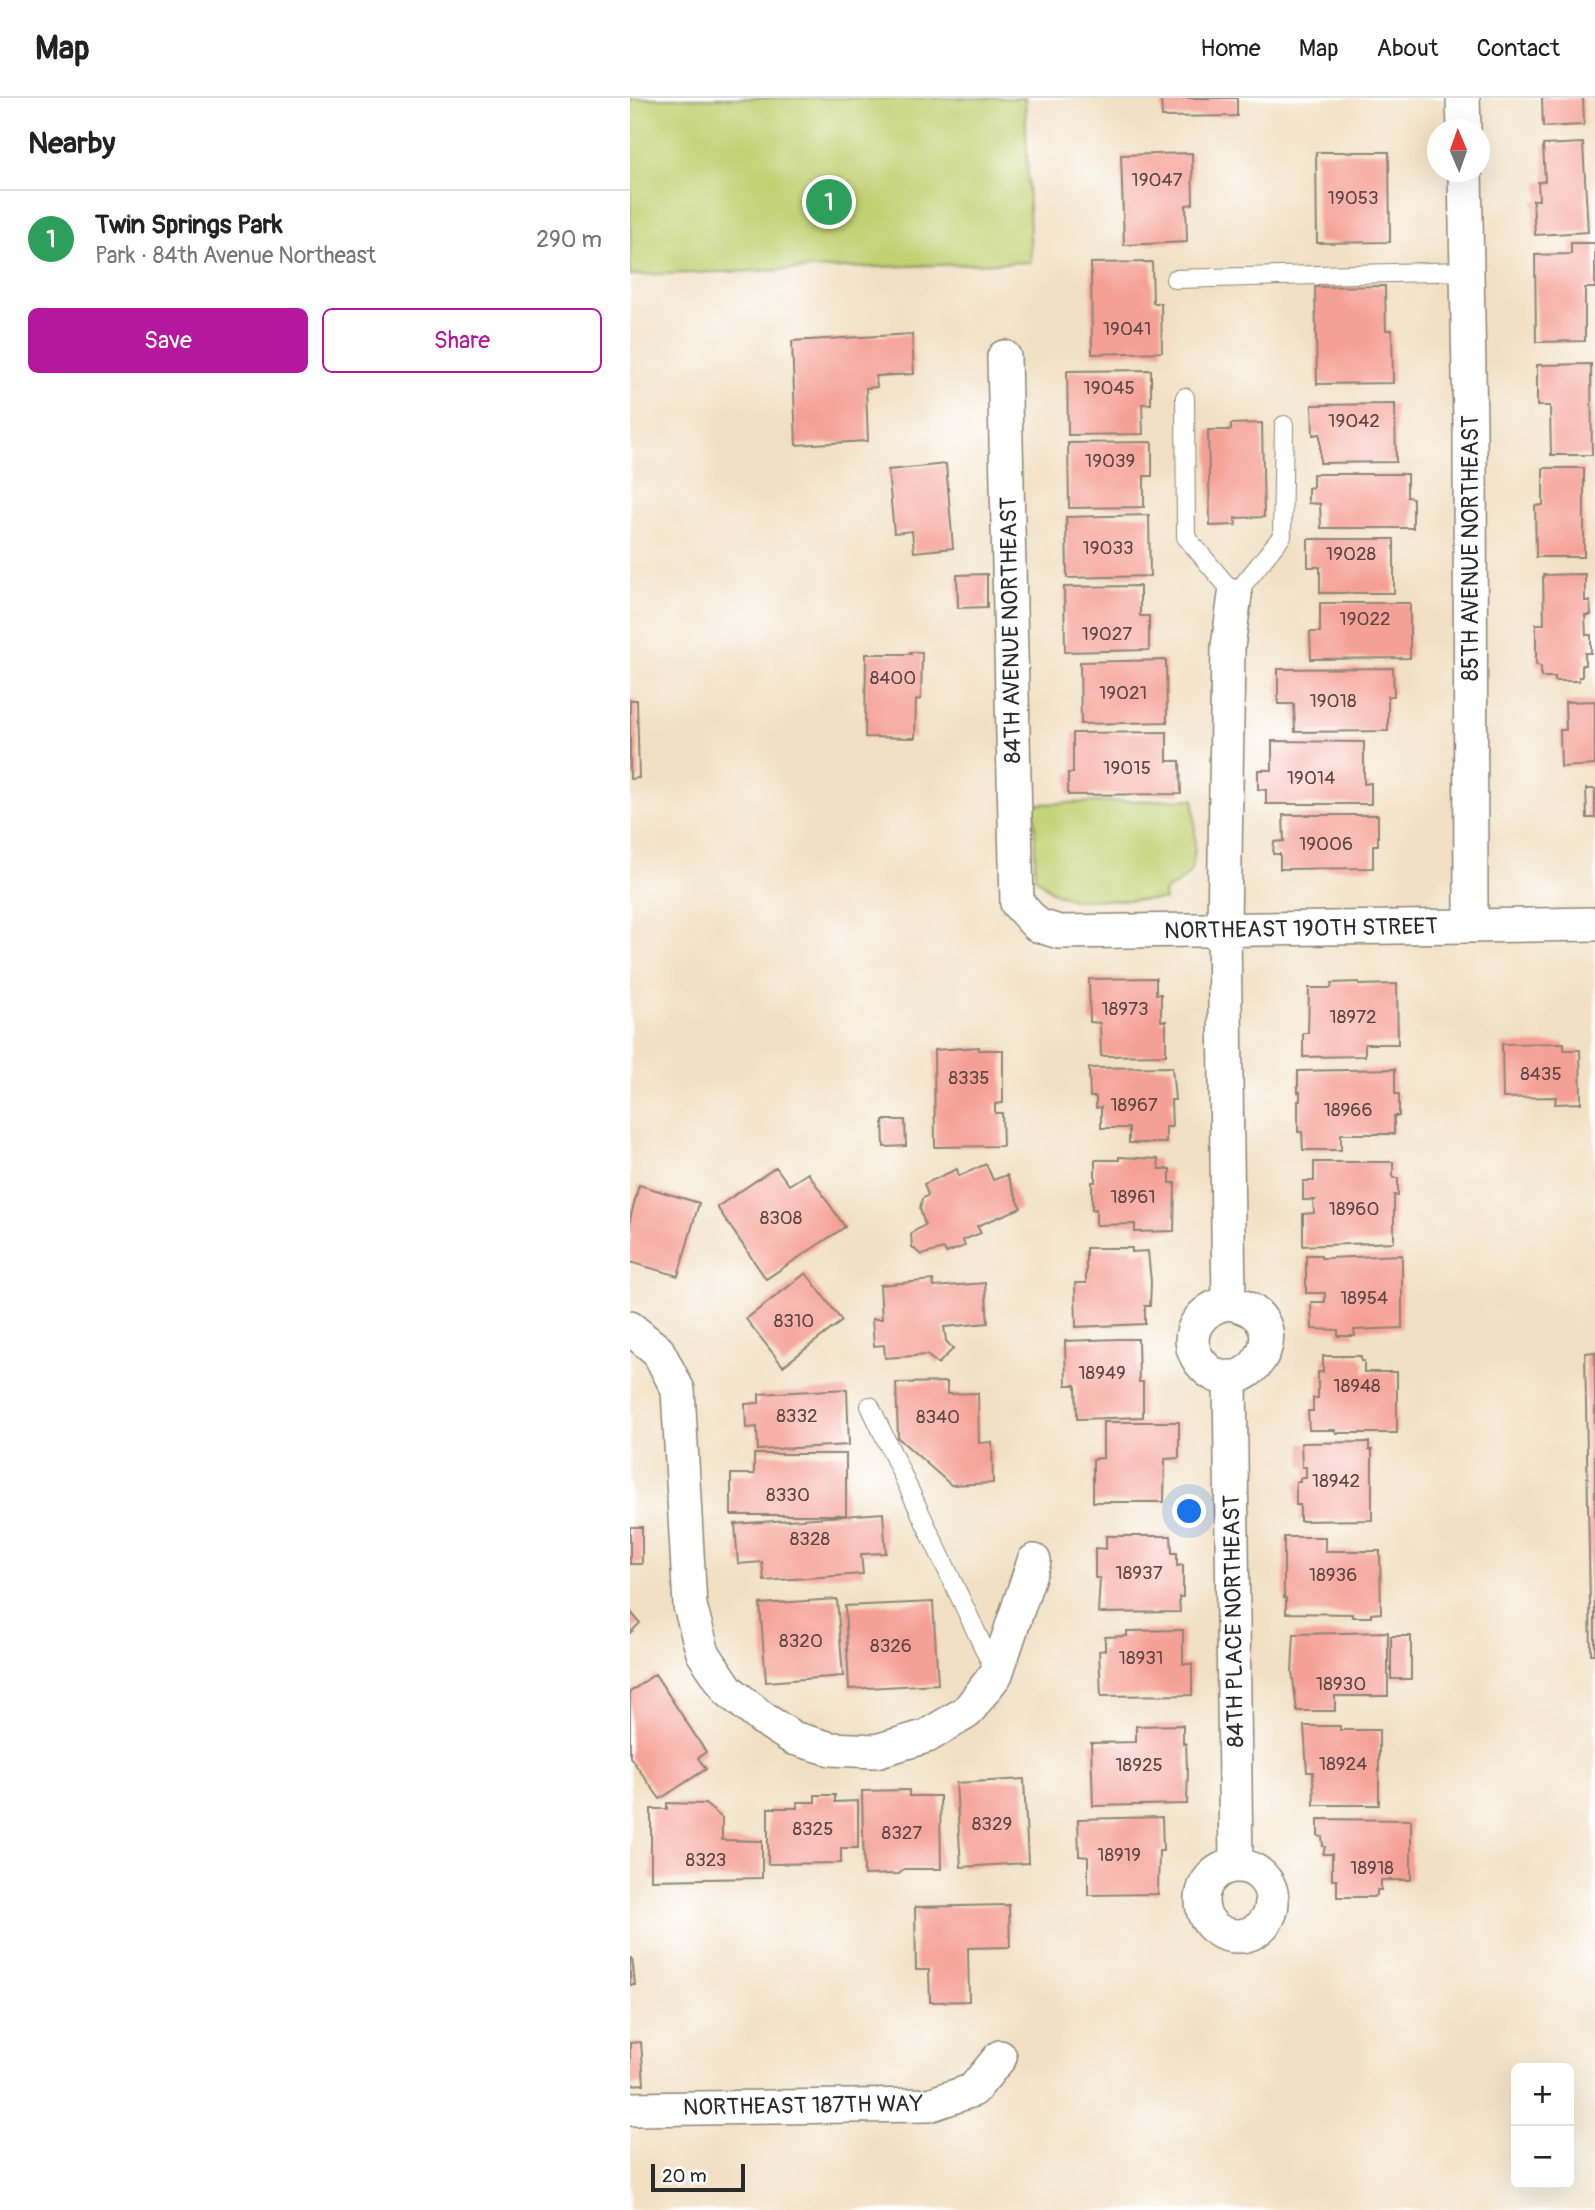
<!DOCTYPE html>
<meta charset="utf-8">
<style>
body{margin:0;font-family:Pangolin,sans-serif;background:#f6f6f6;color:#222}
.controls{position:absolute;right:21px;bottom:21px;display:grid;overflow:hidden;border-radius:10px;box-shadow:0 7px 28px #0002}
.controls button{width:63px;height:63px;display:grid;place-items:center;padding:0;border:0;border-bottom:2px solid #e0e0e0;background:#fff;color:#222;font:35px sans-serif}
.compass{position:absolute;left:797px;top:21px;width:63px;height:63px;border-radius:50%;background:#fff;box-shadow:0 7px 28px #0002;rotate:358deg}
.scale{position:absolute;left:21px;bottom:18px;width:94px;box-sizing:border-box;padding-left:7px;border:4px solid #2b2b2b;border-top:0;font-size:19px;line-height:24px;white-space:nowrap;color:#2b2b2b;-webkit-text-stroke:5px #fff;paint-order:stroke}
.you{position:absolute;left:560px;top:1414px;width:24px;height:24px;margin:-18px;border:5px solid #fff;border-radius:50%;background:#1a73e8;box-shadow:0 0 0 10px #1a73e833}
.badge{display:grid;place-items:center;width:46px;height:46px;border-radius:50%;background:#b5179e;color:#fff;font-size:23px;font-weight:700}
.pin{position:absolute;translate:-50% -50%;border:4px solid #fff;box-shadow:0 2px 7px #0006}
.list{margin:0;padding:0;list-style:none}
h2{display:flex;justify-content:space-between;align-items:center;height:91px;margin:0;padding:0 28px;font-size:30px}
h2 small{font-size:23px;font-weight:400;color:#767676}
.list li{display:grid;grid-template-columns:46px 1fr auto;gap:21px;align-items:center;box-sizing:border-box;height:98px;padding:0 28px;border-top:2px solid #e0e0e0}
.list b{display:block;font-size:26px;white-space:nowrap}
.list p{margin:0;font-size:23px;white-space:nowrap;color:#767676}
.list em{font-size:23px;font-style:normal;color:#767676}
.actions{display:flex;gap:14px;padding:21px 28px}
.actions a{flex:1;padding:16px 0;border:2px solid #b5179e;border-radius:10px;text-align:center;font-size:24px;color:#b5179e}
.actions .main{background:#b5179e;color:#fff}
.map{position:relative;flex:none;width:965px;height:2112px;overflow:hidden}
header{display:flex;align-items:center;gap:42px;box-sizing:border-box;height:98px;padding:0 35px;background:#fff;border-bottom:2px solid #e0e0e0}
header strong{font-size:33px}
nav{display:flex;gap:38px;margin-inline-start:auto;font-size:24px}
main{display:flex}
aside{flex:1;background:#fff}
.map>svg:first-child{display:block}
</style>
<header>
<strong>Map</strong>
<nav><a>Home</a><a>Map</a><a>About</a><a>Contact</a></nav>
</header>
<main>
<aside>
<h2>Nearby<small></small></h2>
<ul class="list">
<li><span class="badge" style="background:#2e9e5b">1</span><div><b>Twin Springs Park</b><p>Park · 84th Avenue Northeast</p></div><em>290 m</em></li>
</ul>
<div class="actions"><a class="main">Save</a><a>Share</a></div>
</aside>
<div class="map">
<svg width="965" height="2112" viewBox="0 0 965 2112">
<rect width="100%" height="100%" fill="#fff"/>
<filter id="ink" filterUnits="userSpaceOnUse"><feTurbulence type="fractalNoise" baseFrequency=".0143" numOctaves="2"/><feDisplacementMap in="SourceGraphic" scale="14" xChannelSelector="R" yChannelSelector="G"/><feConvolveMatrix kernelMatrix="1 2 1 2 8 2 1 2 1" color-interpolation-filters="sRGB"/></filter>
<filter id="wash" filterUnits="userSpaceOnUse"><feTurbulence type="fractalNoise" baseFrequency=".00686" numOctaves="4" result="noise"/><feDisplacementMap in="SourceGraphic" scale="28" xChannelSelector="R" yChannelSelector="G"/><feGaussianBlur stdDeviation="1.57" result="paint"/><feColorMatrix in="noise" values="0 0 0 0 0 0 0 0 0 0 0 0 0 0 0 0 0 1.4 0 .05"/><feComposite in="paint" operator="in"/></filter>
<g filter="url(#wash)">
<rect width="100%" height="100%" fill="#f1e0c3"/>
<path fill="#c1d072" stroke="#767e4e" stroke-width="2" d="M 0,0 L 395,0 L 401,164 L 0,177 Z
M 564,701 C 564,719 568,759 560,774 C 554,783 543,788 534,794 L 535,802 L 443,802 L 424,795 L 405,779 L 405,706 Z"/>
<g id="blocks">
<path fill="#f5a095" d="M 531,0 L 607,0 L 607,18 L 532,19 Z
M 912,0 L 953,0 L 954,27 L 913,29 Z
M 953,45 L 958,134 L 905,137 L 903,102 L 909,102 L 908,84 L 915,83 L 913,47 Z
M 686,54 L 759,54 L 760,144 L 687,145 Z
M 562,55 L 563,106 L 556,107 L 557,144 L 494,147 L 491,57 Z
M 941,145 L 965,145 L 965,190 L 955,190 L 955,243 L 906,244 L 905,157 L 941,156 Z
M 522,164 L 523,205 L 531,205 L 532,254 L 462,256 L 461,165 Z
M 755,188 L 756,232 L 762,232 L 763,285 L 687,286 L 685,189 Z
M 282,236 L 284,276 L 246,278 L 247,289 L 236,290 L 238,343 L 166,347 L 162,243 Z
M 961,266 L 962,357 L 921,357 L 920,308 L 907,308 L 907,267 Z
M 521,272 L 521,306 L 512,306 L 513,336 L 438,337 L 437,273 Z
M 765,306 L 766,364 L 690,365 L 690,336 L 683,337 L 682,307 Z
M 632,325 L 634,419 L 605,420 L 606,427 L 580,428 L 578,332 L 601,332 L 601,326 Z
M 522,344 L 522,378 L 514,378 L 514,409 L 439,410 L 438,345 Z
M 316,366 L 323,450 L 284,454 L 282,433 L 264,435 L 258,372 Z
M 913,370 L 954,370 L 954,459 L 906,459 L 905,408 L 913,407 Z
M 683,376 L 777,376 L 777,399 L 783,400 L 783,430 L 691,430 L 690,406 L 678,405 L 678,390 L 683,389 Z
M 519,417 L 520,478 L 437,480 L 436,419 Z
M 678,441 L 764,441 L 764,495 L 690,495 L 690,469 L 678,469 Z
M 357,476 L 357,509 L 328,510 L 327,477 Z
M 955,476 L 955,503 L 960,503 L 961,517 L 955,517 L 956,537 L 961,537 L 961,555 L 955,555 L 955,567 L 952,567 L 952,579 L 949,579 L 949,583 L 925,583 L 925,579 L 911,579 L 911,568 L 906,567 L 906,526 L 914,526 L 913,477 Z
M 510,488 L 510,518 L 519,518 L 519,552 L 435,554 L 434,489 Z
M 690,505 L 780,505 L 780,560 L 681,561 L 680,534 L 690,534 Z
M 280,554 L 292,554 L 291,601 L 286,602 L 285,640 L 235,639 L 236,556 L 281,556 Z
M 536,562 L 537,624 L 451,626 L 450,564 Z
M 763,570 L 764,598 L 758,598 L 758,633 L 665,634 L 664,606 L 648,606 L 648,571 Z
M 0,602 L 7,602 L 9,680 L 0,681 Z
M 965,603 L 965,667 L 931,669 L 930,632 L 936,632 L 935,604 Z
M 537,634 L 537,663 L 550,663 L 551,696 L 438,697 L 438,675 L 443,675 L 443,635 Z
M 642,643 L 734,644 L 734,686 L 741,685 L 741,706 L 636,706 L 636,692 L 628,691 L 628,672 L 642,672 Z
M 956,691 L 965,691 L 965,720 L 957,720 Z
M 653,717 L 748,717 L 748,747 L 743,747 L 743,770 L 650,771 L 650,756 L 643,756 L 644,744 L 654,743 Z
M 526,880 L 526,896 L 531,896 L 531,923 L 536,923 L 536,957 L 471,958 L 470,925 L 460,924 L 459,881 Z
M 729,884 L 729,887 L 767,886 L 768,946 L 735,946 L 735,958 L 673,959 L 673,935 L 678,935 L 679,890 L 701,890 L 702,885 Z
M 934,945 L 934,952 L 950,952 L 951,1005 L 925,1006 L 926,999 L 873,1000 L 872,946 Z
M 349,949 L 349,952 L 373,952 L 373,1005 L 365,1006 L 365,1015 L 372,1015 L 373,1048 L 305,1049 L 304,952 Z
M 542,969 L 545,1002 L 541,1002 L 542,1029 L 536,1029 L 536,1045 L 499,1045 L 499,1030 L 471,1030 L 471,1009 L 466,1010 L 466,999 L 460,999 L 459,970 Z
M 765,971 L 765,996 L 769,996 L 769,1018 L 764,1018 L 764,1036 L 711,1036 L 711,1052 L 673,1052 L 672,1034 L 668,1034 L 668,1003 L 670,1003 L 670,994 L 668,994 L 668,973 Z
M 253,1022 L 275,1022 L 276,1048 L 254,1049 Z
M 489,1059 L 528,1061 L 529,1071 L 540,1071 L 540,1085 L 545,1085 L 544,1133 L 505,1134 L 505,1126 L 466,1127 L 466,1111 L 462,1112 L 462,1084 L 465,1084 L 465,1062 L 489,1062 Z
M 684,1064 L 763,1064 L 763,1080 L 768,1080 L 768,1098 L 764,1097 L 764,1144 L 673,1148 L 673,1116 L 684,1115 L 683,1104 L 685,1102 L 673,1102 L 673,1083 L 684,1083 Z
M 356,1066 L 363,1082 L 377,1077 L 391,1110 L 347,1128 L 351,1135 L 333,1142 L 335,1148 L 316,1155 L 314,1151 L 291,1157 L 282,1149 L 281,1137 L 283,1134 L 295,1127 L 290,1111 L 292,1101 L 298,1097 L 294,1086 L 327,1071 L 329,1078 Z
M 146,1069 L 159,1087 L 178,1075 L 215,1129 L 136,1181 L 87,1109 Z
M 9,1087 L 69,1105 L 48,1178 L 0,1164 L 0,1121 Z
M 456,1150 L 502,1150 L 502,1154 L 518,1153 L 521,1184 L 520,1208 L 515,1208 L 515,1226 L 446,1229 L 445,1185 L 456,1185 Z
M 676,1157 L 691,1157 L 691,1160 L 698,1160 L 772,1157 L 772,1230 L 724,1232 L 725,1238 L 708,1238 L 708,1232 L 682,1231 L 681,1204 L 695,1204 L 695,1195 L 676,1195 Z
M 176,1175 L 212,1223 L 153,1268 L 116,1221 Z
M 303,1182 L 304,1189 L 355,1185 L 358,1225 L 314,1229 L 316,1243 L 323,1251 L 308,1266 L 297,1257 L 255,1260 L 254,1247 L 244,1248 L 242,1221 L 252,1221 L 250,1187 Z
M 489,1241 L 508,1241 L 509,1284 L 513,1284 L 513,1319 L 447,1321 L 446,1287 L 436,1287 L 435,1243 Z
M 965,1254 L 965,1556 L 961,1556 L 955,1255 Z
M 693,1258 L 731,1258 L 731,1263 L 734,1263 L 734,1274 L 767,1274 L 767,1335 L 706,1335 L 705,1332 L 679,1332 L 678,1313 L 683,1313 L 683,1300 L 688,1300 L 688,1274 L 693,1274 Z
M 317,1284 L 317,1296 L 348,1295 L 349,1345 L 362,1344 L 363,1385 L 321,1387 L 268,1340 L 266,1285 Z
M 217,1291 L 219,1347 L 128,1352 L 127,1329 L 116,1330 L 115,1306 L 129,1305 L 129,1296 Z
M 473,1324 L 549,1324 L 549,1360 L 535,1361 L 534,1404 L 463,1404 L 463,1361 L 473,1360 Z
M 739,1344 L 739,1352 L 742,1352 L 742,1422 L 670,1423 L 670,1407 L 666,1407 L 666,1384 L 670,1384 L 670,1380 L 676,1380 L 676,1369 L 672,1369 L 671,1345 Z
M 124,1356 L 216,1356 L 216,1417 L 101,1417 L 101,1376 L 124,1376 Z
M 253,1415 L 256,1455 L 231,1456 L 233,1476 L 134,1483 L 132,1464 L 108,1466 L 105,1426 Z
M 0,1429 L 12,1429 L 12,1466 L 0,1466 Z
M 476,1438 L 541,1438 L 542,1455 L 547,1455 L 547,1468 L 553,1467 L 553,1499 L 549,1499 L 550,1514 L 468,1515 L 470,1480 L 465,1480 L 465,1450 L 476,1451 Z
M 654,1439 L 695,1439 L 695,1453 L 750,1453 L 751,1515 L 741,1516 L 741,1519 L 722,1519 L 722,1516 L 656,1515 L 656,1500 L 654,1500 Z
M 207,1501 L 213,1578 L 136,1584 L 130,1506 Z
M 303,1504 L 308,1586 L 219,1591 L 215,1508 Z
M 0,1513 L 10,1525 L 0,1535 Z
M 553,1532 L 553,1566 L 562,1566 L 562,1597 L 471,1598 L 469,1553 L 475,1552 L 475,1539 L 497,1538 L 497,1533 Z
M 758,1534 L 758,1598 L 705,1598 L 705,1613 L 667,1613 L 662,1573 L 664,1536 Z
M 761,1538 L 781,1538 L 781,1581 L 761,1581 Z
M 25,1576 L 76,1654 L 68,1660 L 76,1671 L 30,1701 L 0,1659 L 0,1594 Z
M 553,1627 L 553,1646 L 556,1645 L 557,1670 L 558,1670 L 557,1706 L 463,1708 L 461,1645 L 506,1644 L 506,1628 Z
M 674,1628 L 710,1628 L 710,1632 L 749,1632 L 749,1707 L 684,1707 L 683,1674 L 677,1674 Z
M 394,1681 L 398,1765 L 331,1769 L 326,1685 Z
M 279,1692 L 279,1698 L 310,1698 L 311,1771 L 274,1771 L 269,1776 L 234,1777 L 232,1693 Z
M 185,1697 L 205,1697 L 205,1704 L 228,1703 L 228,1750 L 211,1750 L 211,1765 L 138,1766 L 138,1710 L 167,1710 L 167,1704 L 185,1704 Z
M 37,1705 L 75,1706 L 92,1720 L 92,1742 L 132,1743 L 132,1780 L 21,1782 L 21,1711 L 37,1711 Z
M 532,1719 L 533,1753 L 529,1753 L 528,1796 L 458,1797 L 458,1759 L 449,1758 L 448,1721 Z
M 688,1721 L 781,1722 L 781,1782 L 751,1782 L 751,1792 L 747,1792 L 747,1797 L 744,1799 L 707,1799 L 707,1782 L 702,1782 L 702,1756 L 693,1756 L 695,1749 L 693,1748 L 692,1739 L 688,1738 Z
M 379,1807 L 380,1849 L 338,1850 L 339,1903 L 300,1904 L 299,1872 L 286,1872 L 285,1809 Z
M 0,1860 L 2,1860 L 5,1887 L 0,1887 Z
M 11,1944 L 14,1986 L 0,1987 L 0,1945 Z"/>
</g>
</g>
<g filter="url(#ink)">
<use href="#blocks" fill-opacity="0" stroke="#8e8677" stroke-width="2"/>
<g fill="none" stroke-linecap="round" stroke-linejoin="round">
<defs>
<path id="lane" d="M 545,181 L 837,173
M 555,299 L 556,439 L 605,497 L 652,438 L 654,327
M 240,1308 L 366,1576"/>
<path id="street" d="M 833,0 L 834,32
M 835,74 L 840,324 L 841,827
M 374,259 L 387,805 L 407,827 L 429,834 L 965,826
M 599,1205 C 680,1219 611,1318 570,1264 C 550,1237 571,1209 599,1205 L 594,832 L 598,549 L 605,497
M 0,1230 L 28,1253 L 48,1292 L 60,1508 L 73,1555 L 98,1592 L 132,1620 L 163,1640 L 201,1651 L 246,1653 L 297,1638 L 337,1614 L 366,1576 L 404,1463
M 600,1279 L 606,1767
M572 1803a35 35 0 1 1 70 0a35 35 0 1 1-70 0Z
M 0,2011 L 299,2007 L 343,1992 L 370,1959"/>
</defs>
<use href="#lane" stroke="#8e8677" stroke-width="20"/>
<use href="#street" stroke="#8e8677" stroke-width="36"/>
<use href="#lane" stroke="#fff" stroke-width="18"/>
<use href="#street" stroke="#fff" stroke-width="33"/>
</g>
</g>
<g text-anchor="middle" stroke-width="5" stroke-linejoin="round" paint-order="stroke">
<g font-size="19" fill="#5e4846">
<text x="527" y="88">19047</text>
<text x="723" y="106">19053</text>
<text x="497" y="237">19041</text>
<text x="479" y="296">19045</text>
<text x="724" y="329">19042</text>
<text x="480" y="369">19039</text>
<text x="478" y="456">19033</text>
<text x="721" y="462">19028</text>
<text x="735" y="527">19022</text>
<text x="477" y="542">19027</text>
<text x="263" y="586">8400</text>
<text x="493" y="601">19021</text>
<text x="703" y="609">19018</text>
<text x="497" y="676">19015</text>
<text x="681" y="686">19014</text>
<text x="696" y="752">19006</text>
<text x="495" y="917">18973</text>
<text x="723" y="925">18972</text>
<text x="911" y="982">8435</text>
<text x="339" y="986">8335</text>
<text x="504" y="1013">18967</text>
<text x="718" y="1018">18966</text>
<text x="503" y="1105">18961</text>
<text x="724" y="1117">18960</text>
<text x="151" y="1126">8308</text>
<text x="734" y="1206">18954</text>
<text x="164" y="1229">8310</text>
<text x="472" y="1281">18949</text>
<text x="727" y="1294">18948</text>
<text x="167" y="1324">8332</text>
<text x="308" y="1325">8340</text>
<text x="706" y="1389">18942</text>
<text x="158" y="1403">8330</text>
<text x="180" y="1447">8328</text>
<text x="509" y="1481">18937</text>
<text x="703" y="1483">18936</text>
<text x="171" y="1549">8320</text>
<text x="261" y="1554">8326</text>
<text x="511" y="1566">18931</text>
<text x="711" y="1592">18930</text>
<text x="713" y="1672">18924</text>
<text x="509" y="1673">18925</text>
<text x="362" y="1732">8329</text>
<text x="183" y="1737">8325</text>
<text x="272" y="1741">8327</text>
<text x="489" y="1763">18919</text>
<text x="76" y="1768">8323</text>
<text x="742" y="1776">18918</text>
</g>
<g font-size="23" fill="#2b2b2b" stroke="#fff">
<text transform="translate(840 450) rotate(-90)" y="8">85TH AVENUE NORTHEAST</text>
<text transform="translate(380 532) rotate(-91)" y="8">84TH AVENUE NORTHEAST</text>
<text transform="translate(671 830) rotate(-1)" y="8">NORTHEAST 190TH STREET</text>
<text transform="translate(603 1523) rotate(-91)" y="8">84TH PLACE NORTHEAST</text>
<text transform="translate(173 2007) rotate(-1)" y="8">NORTHEAST 187TH WAY</text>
</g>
</g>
</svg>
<div class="controls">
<button>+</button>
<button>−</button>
</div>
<svg class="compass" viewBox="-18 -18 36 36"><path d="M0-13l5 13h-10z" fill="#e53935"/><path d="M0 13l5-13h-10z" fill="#767676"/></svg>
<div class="scale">20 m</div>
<div class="you"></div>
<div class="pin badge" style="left:199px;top:104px;background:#2e9e5b">1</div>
</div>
</main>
